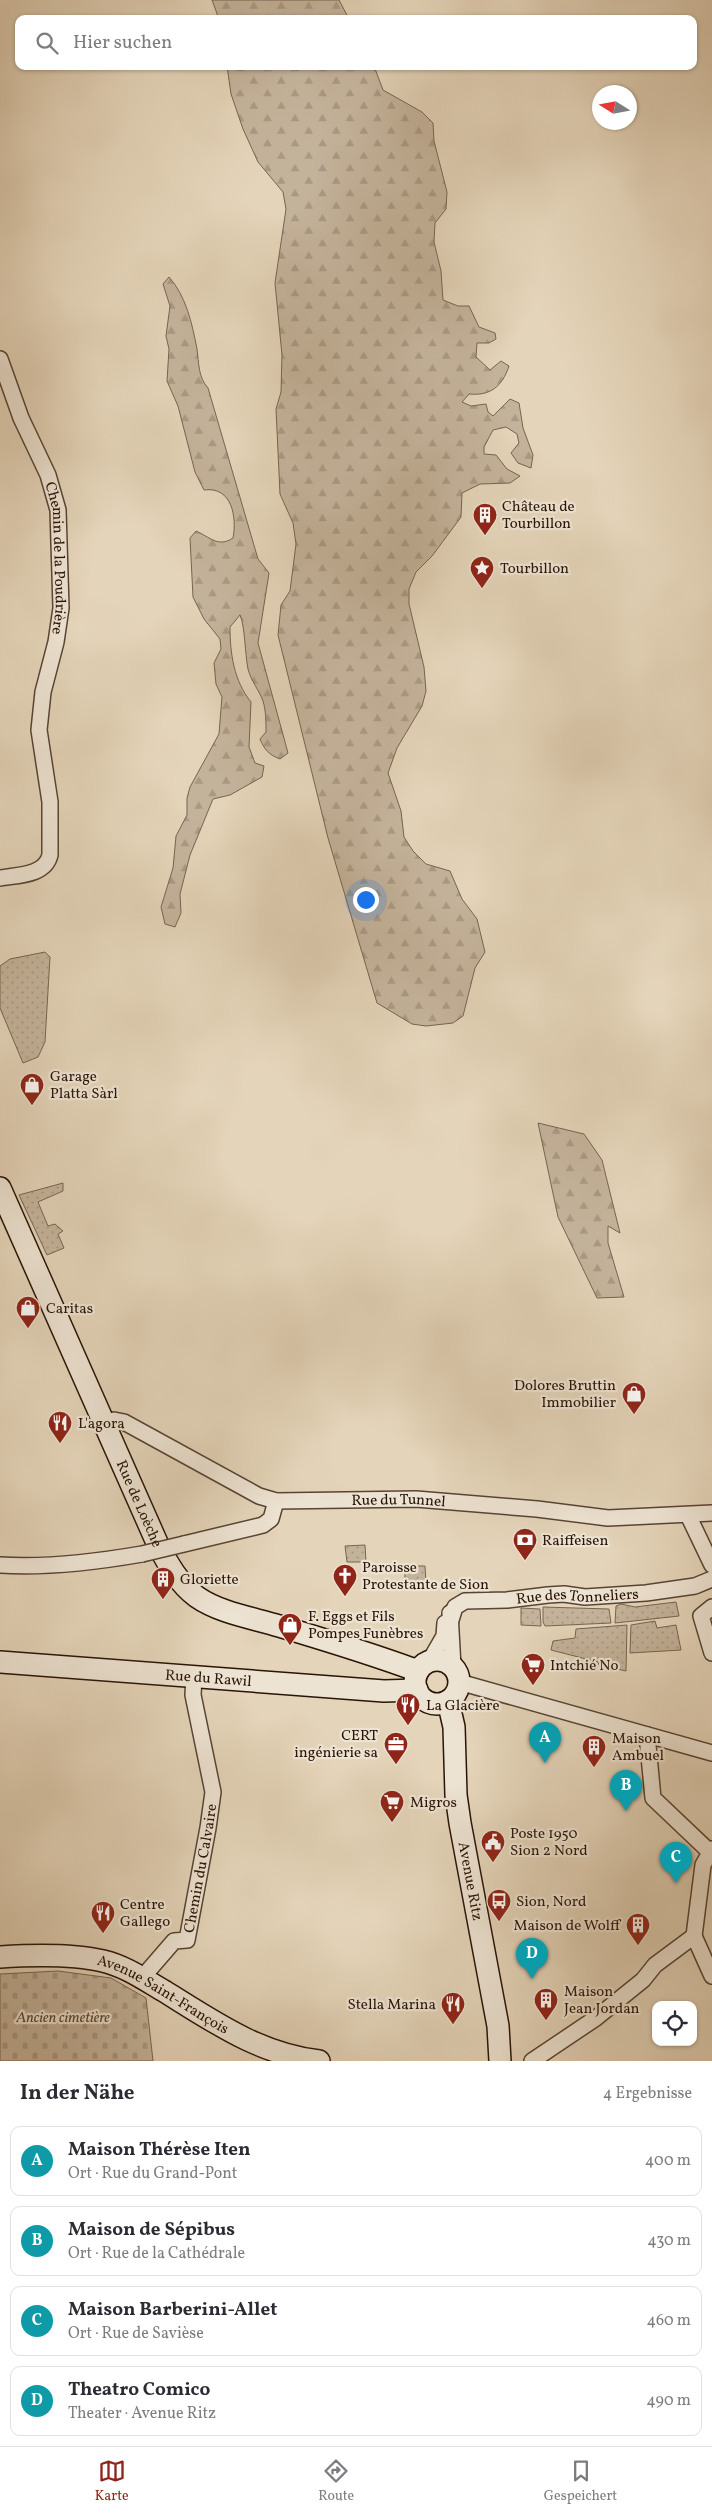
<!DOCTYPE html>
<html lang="de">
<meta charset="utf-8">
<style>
body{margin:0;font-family:Vollkorn,serif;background:#f7f7f7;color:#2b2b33}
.controls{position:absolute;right:15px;bottom:15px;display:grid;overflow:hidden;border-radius:10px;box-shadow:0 1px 4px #0004}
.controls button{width:45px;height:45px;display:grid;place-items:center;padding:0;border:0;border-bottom:1px solid #e1e1e2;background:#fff;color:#2b2b33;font:25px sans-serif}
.compass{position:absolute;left:592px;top:85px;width:45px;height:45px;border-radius:50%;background:#fff;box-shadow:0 1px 4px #0004;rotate:281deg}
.you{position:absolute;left:365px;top:899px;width:18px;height:18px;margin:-12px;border:4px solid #fff;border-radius:50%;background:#1a73e8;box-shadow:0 0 0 8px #1a73e833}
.badge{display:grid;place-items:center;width:32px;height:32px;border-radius:50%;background:#8f2418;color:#fff;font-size:16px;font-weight:700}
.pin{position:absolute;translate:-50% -41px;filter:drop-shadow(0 1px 2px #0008)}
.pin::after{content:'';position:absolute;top:26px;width:18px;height:15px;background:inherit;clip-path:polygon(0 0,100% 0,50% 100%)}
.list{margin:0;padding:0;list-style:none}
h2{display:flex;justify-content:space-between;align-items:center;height:65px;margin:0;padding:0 20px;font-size:21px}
h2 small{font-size:16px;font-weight:400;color:#7c7c81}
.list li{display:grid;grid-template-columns:32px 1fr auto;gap:15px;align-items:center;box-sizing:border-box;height:70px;margin:0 10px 10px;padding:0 10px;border:1px solid #e1e1e2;border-radius:10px}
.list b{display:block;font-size:19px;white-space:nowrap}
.list p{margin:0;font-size:16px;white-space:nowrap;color:#7c7c81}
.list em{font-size:16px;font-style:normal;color:#7c7c81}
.icon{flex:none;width:28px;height:28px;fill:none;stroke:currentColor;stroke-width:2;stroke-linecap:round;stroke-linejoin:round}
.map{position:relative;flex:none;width:712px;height:2061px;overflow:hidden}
.search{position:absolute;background:#fff;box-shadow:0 1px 4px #0004;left:15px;right:15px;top:15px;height:55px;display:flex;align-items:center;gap:12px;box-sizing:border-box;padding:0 18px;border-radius:10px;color:#7c7c81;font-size:19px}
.sheet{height:385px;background:#fff}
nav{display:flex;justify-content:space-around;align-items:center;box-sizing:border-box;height:70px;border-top:1px solid #e1e1e2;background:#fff;font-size:14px;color:#7c7c81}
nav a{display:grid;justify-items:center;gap:2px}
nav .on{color:#8f2418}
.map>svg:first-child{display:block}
</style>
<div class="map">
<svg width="712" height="2061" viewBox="0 0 712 2061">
<defs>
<pattern id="grass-dots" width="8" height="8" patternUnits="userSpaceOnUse" patternTransform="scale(1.25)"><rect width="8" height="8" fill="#c4b39b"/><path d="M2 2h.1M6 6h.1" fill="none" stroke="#a99984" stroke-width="1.8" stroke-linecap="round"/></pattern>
<pattern id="forest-firs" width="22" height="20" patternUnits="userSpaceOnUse" patternTransform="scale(1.25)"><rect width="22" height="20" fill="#c4b39b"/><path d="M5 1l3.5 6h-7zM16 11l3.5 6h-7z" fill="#a99984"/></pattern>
<pattern id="cemetery-stones" width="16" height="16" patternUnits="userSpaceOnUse" patternTransform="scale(1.25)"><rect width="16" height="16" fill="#c4b39b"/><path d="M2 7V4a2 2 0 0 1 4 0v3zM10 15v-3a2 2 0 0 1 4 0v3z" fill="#a99984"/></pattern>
</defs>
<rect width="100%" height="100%" fill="#e4d4b9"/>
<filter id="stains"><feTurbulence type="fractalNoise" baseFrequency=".004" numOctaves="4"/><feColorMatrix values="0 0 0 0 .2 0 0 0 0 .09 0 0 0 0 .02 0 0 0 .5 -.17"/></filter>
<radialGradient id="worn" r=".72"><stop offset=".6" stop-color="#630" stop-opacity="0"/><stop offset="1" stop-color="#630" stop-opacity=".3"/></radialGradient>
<path fill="url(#grass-dots)" stroke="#776450" d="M 45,952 L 50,957 L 45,1042 L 38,1057 L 23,1063 L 0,1008 L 0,966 L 10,959 Z
M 63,1183 L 63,1191 L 38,1202 L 48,1226 L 55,1224 L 63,1231 L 58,1234 L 64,1248 L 47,1255 L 19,1195 Z
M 365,1545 L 366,1562 L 347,1562 L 345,1546 Z
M 405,1566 L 425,1566 L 426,1583 L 405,1584 Z
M 676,1602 L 679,1616 L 615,1623 L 616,1606 L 621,1604 L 635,1607 Z
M 543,1607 L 609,1609 L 611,1623 L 545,1626 L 543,1622 Z
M 521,1608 L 540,1609 L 541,1626 L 521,1625 Z
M 655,1621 L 657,1628 L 676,1625 L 681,1650 L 630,1653 L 631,1625 Z
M 627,1625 L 626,1671 L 599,1665 L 598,1662 L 551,1650 L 553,1641 L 575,1638 L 576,1629 Z"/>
<path fill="url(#forest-firs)" stroke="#776450" d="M 212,0 L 339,0 L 349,19 L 219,19 Z
M 227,66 L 374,66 L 383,90 L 422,112 L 433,123 L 434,141 L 447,192 L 446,209 L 435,223 L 434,242 L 441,271 L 443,300 L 458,306 L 469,306 L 479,327 L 495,333 L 496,339 L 489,343 L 477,343 L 476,357 L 490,370 L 501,361 L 509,366 C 502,387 490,396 469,394 L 462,402 L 471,406 L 486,404 L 488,412 L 493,416 L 510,399 L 519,403 L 523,428 L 533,455 L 531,468 L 518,463 L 511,453 L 519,443 L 517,434 L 506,427 L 493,430 L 484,447 L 484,454 L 496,455 L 507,469 L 520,476 L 510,483 L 480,484 L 462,493 L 461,517 L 432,556 L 416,572 L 409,589 L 409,604 L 424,667 L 426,691 L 422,706 L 397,748 L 388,773 L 401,811 L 404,837 L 413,851 L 426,864 L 450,871 L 462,899 L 477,919 L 485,952 L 475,968 L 463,1016 L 453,1023 L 426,1026 L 412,1024 L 377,1003 L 328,838 L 278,635 L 281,605 L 290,591 L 296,544 L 293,523 L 280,494 L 276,409 L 281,392 L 282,355 L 275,283 L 286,209 L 283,192 L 258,162 L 243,129 L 231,94 Z
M 169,277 C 186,296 192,323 197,349 C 199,363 198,377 208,388 L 258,559 L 269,573 L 258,643 L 288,753 L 280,759 C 269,755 264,749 260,739 L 266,732 C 266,722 266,711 263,701 C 259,690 251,681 248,669 C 245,654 245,626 240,615 L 230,627 C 230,654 234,681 251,702 L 249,747 L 255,763 L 264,766 L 262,777 L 230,795 L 213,799 L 190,855 L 180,894 L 181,913 L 175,927 L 165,924 L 161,907 L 173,868 L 176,836 L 187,815 L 187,798 L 190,787 L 219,734 L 222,697 L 216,684 L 214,663 L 221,649 L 220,639 L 204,619 L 193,597 L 190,538 L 196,531 C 210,537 218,548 233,538 C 237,517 232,486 204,490 L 195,472 L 178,406 L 167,381 L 169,349 L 166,336 L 170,306 L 163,284 Z
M 538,1123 L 584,1134 L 602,1160 L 620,1233 L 608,1226 L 608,1243 L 624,1297 L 597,1298 L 558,1217 Z"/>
<path fill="url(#cemetery-stones)" stroke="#776450" d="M 58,1971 L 111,1978 L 146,1998 L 153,2061 L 0,2061 L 0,1974 Z"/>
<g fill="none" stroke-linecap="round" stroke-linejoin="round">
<defs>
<g id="street">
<path id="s1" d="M 0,359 L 21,418 L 48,475 L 58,510 L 61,608 L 56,642 L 43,692 L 39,730 L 50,802 L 50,855 C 45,876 17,875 0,878"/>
<path id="s2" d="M 105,1423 L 114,1420 L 124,1422 L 259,1496 L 276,1501 L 416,1499 L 537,1509 L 608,1518 L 712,1513"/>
<path d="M 688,1515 L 712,1565"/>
<path d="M 184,1544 L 263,1525 L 271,1519 L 276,1501"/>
<path d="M 0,1565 C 47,1568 96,1562 142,1554"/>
<path d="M 712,1607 L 701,1616 L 712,1653"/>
<path d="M 450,1613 L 453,1667"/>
<path id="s3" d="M 451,1620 L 455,1607 L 465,1601 L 507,1600 L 548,1595 L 564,1594 L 585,1597 L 646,1593 L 695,1586 L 712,1579"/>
<path d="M 429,1662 L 444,1636 L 445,1623"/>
<path d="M 459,1682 L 712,1753"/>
<path d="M 647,1735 L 653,1798 L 712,1854"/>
<path d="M 694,1936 L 712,1976"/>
<path id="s4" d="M 142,1978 L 174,1941 L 187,1940 L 208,1828 L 213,1792 L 193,1695 L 194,1676"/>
<path d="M 532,2061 L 596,2018 L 643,1980 L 655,1965 L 694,1936 L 703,1865 L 712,1849"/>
</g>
<g id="secondary">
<path id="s5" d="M 0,1188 L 158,1545 C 168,1564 179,1584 197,1597 C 220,1613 253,1618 279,1626 C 326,1640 372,1654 418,1671"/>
<circle cx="437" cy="1682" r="22"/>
<path id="s6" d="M 0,1662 L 384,1691 L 417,1690"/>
<path id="s7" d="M 448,1701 L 454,1727 L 456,1795 L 460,1823 L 498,2026 L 500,2061"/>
<path id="s8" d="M 0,1957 C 31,1955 73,1954 103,1961 C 125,1966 145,1980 164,1991 C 214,2022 259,2054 319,2061"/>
</g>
</defs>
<use href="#street" stroke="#584433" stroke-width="18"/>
<use href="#secondary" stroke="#2a1406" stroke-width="24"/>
<use href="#street" stroke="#ede3d2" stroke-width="15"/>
<use href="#secondary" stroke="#ede3d2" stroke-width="21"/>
<defs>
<path id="street-bridge" d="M 142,1554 L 184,1544"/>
</defs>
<use href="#street-bridge" stroke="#584433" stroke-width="18" stroke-linecap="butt"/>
<use href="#street-bridge" stroke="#ede3d2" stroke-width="15"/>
</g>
<defs>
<symbol id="building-pin" viewBox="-11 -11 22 30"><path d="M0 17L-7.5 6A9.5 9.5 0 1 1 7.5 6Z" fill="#8f2418" stroke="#ede3d2"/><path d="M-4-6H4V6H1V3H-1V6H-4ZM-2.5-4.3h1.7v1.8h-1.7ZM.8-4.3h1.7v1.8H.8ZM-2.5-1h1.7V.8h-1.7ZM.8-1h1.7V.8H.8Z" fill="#fff"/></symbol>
<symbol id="sight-pin" viewBox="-11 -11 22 30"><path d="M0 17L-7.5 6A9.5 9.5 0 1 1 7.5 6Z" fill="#8f2418" stroke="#ede3d2"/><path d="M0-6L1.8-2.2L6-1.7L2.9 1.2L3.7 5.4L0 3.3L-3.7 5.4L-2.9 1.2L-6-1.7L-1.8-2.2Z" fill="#fff"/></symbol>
<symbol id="shop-pin" viewBox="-11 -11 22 30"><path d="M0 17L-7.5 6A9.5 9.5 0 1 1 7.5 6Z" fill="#8f2418" stroke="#ede3d2"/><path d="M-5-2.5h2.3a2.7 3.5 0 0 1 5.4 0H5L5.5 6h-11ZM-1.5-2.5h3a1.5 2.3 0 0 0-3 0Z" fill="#fff"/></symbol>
<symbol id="restaurant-pin" viewBox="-11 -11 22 30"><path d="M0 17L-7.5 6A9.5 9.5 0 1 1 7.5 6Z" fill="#8f2418" stroke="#ede3d2"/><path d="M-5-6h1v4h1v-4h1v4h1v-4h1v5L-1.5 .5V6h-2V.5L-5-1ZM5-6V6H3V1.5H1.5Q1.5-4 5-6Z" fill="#fff"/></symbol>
<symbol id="bank-pin" viewBox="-11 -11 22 30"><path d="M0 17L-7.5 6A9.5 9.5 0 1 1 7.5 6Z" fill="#8f2418" stroke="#ede3d2"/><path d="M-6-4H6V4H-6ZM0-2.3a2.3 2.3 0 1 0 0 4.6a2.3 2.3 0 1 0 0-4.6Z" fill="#fff"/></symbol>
<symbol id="church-pin" viewBox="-11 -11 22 30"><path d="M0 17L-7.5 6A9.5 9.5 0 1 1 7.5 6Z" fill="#8f2418" stroke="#ede3d2"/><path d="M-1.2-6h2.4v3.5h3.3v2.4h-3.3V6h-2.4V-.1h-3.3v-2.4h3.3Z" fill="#fff"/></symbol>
<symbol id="supermarket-pin" viewBox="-11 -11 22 30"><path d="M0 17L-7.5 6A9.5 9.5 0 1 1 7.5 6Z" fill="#8f2418" stroke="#ede3d2"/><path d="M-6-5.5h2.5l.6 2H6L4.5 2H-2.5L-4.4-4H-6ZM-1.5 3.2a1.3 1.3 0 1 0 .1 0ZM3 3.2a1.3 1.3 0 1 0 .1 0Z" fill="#fff"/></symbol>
<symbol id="office-pin" viewBox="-11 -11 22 30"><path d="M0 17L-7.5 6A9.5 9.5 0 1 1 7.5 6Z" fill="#8f2418" stroke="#ede3d2"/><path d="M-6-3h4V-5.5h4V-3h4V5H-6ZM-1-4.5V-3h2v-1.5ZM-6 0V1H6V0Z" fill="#fff"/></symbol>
<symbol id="civic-pin" viewBox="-11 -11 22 30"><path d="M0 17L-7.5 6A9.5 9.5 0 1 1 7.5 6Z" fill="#8f2418" stroke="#ede3d2"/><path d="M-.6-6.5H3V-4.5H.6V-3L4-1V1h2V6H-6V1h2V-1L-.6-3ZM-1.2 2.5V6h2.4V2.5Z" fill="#fff"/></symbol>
<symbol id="bus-pin" viewBox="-11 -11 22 30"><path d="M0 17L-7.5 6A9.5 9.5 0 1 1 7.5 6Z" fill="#8f2418" stroke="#ede3d2"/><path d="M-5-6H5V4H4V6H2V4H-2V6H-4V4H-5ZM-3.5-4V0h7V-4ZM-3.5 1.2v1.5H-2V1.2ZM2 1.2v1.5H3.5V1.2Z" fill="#fff"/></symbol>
</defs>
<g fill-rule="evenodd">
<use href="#building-pin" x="471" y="501" width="28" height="38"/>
<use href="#sight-pin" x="468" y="554" width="28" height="38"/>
<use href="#shop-pin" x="18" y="1071" width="28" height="38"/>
<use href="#shop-pin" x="14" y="1294" width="28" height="38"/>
<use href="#shop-pin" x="620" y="1380" width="28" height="38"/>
<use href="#restaurant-pin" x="46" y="1409" width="28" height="38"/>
<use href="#bank-pin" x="511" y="1526" width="28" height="38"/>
<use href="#church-pin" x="331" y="1562" width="28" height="38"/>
<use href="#building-pin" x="149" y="1565" width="28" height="38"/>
<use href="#shop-pin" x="276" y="1611" width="28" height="38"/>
<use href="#supermarket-pin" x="519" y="1651" width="28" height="38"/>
<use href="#restaurant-pin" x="394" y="1691" width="28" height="38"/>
<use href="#office-pin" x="382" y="1730" width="28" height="38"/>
<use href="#building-pin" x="580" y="1733" width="28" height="38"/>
<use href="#supermarket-pin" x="378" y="1788" width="28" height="38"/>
<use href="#civic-pin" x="479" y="1828" width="28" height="38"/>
<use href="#bus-pin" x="485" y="1887" width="28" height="38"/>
<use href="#restaurant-pin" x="89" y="1899" width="28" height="38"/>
<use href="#building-pin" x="624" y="1911" width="28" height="38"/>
<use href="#building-pin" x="532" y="1986" width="28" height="38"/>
<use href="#restaurant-pin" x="439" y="1990" width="28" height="38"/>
</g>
<g text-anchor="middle" stroke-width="4.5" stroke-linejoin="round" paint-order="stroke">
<g font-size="15" fill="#2a1406" stroke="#ede3d2" text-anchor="start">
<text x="502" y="511">Château de<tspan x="502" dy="17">Tourbillon</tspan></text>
<text x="500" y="573">Tourbillon</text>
<text x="50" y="1081">Garage<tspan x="50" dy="17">Platta Sàrl</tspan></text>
<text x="46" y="1313">Caritas</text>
<text x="616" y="1390" text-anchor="end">Dolores Bruttin<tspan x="616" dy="17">Immobilier</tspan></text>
<text x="78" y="1428">L'agora</text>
<text x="542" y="1545">Raiffeisen</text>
<text x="362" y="1572">Paroisse<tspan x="362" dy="17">Protestante de Sion</tspan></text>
<text x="180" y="1584">Gloriette</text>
<text x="308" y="1621">F. Eggs et Fils<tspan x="308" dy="17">Pompes Funèbres</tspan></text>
<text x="550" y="1670">Intchié No</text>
<text x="426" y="1710">La Glacière</text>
<text x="378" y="1740" text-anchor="end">CERT<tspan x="378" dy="17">ingénierie sa</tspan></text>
<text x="612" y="1743">Maison<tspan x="612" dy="17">Ambuel</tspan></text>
<text x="410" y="1807">Migros</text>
<text x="510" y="1838">Poste 1950<tspan x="510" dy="17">Sion 2 Nord</tspan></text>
<text x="516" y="1906">Sion, Nord</text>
<text x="120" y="1909">Centre<tspan x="120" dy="17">Gallego</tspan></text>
<text x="620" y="1930" text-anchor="end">Maison de Wolff</text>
<text x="564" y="1996">Maison<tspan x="564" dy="17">Jean Jordan</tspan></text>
<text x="436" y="2009" text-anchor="end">Stella Marina</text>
</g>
<g font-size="15" fill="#2a1406" stroke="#ede3d2">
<text dy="5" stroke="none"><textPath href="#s1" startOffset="210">Chemin de la Poudrière</textPath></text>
<text dy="5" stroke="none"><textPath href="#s2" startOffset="314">Rue du Tunnel</textPath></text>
<text dy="5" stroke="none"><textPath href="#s5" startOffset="345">Rue de Loèche</textPath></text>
<text dy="5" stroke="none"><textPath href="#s3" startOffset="138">Rue des Tonneliers</textPath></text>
<text dy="5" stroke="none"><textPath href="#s6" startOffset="209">Rue du Rawil</textPath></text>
<text dy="5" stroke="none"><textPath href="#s4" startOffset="135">Chemin du Calvaire</textPath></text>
<text dy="5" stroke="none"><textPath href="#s7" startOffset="182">Avenue Ritz</textPath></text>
<text dy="5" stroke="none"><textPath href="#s8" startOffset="172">Avenue Saint-François</textPath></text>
</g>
<g font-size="15" font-style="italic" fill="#584433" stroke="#ede3d2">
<text x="63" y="2022">Ancien cimetière</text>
</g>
</g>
<rect width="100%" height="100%" filter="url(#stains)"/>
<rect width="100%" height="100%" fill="url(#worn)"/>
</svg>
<div class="controls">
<button><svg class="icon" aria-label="locate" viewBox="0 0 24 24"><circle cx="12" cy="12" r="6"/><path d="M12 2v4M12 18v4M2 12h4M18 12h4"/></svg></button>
</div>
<svg class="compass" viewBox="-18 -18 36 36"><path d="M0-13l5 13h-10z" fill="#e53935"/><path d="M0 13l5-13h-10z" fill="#7c7c81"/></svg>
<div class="you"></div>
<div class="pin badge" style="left:545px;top:1763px;background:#0f9aa8">A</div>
<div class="pin badge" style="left:626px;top:1811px;background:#0f9aa8">B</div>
<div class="pin badge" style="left:676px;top:1883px;background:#0f9aa8">C</div>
<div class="pin badge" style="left:532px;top:1979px;background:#0f9aa8">D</div>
<div class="search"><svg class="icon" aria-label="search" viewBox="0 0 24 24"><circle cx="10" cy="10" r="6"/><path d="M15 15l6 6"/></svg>Hier suchen</div>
</div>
<section class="sheet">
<h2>In der Nähe<small>4 Ergebnisse</small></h2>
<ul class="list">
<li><span class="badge" style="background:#0f9aa8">A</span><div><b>Maison Thérèse Iten</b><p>Ort · Rue du Grand-Pont</p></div><em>400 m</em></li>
<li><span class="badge" style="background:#0f9aa8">B</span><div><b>Maison de Sépibus</b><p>Ort · Rue de la Cathédrale</p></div><em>430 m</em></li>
<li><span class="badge" style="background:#0f9aa8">C</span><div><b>Maison Barberini-Allet</b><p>Ort · Rue de Savièse</p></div><em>460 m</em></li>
<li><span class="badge" style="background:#0f9aa8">D</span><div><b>Theatro Comico</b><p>Theater · Avenue Ritz</p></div><em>490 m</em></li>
</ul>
</section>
<nav>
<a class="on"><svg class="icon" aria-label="map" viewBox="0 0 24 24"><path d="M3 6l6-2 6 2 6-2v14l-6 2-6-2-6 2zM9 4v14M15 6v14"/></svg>Karte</a>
<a><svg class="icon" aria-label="directions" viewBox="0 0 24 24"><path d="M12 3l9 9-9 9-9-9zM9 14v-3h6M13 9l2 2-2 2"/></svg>Route</a>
<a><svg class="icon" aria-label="saved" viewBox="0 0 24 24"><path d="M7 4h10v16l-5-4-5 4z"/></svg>Gespeichert</a>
</nav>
